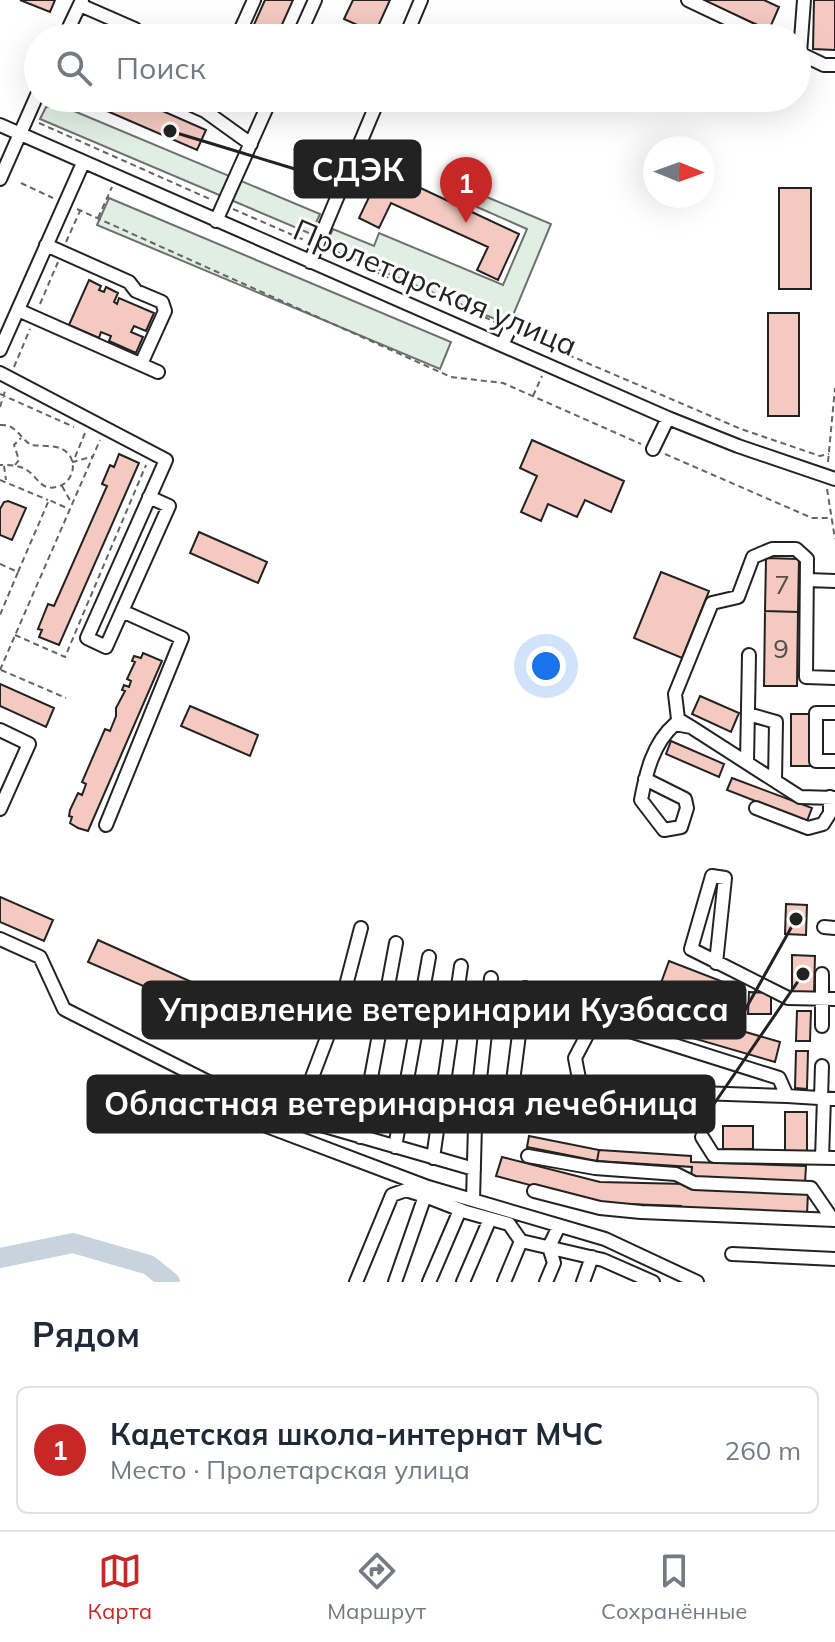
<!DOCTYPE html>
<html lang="ru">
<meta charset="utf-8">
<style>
body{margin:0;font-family:Mulish,sans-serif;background:#f6f6f7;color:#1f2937}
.compass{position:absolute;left:643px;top:136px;width:72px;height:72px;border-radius:50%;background:#fff;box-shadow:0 8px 32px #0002;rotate:91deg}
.you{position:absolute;left:546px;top:666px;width:28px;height:28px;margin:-20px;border:6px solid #fff;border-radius:50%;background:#1a73e8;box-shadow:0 0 0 12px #1a73e833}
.badge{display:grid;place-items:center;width:52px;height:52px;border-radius:50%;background:#c62828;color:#fff;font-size:26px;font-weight:700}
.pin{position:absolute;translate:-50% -66px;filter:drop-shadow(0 2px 4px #0008)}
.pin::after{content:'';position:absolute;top:42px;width:28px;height:24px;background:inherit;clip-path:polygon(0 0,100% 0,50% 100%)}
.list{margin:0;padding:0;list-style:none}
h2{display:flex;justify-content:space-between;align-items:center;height:104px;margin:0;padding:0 32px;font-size:34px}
h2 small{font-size:26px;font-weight:400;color:#747a83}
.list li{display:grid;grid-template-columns:52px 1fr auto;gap:24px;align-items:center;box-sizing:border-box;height:128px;margin:0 16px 16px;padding:0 16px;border:2px solid #e0e1e3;border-radius:12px}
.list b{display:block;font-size:30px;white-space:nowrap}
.list p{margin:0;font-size:26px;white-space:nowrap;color:#747a83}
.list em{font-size:26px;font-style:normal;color:#747a83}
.icon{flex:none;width:44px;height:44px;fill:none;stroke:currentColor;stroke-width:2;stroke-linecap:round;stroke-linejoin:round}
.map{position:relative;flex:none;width:835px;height:1282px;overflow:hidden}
.search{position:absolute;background:#fff;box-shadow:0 8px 32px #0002;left:24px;right:24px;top:24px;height:88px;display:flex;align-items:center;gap:20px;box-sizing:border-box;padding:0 28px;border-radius:44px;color:#747a83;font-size:30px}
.sheet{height:248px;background:#fff}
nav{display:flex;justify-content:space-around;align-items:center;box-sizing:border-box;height:112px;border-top:2px solid #e0e1e3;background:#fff;font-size:22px;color:#747a83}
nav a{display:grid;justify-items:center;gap:4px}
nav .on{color:#c62828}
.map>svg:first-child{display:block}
</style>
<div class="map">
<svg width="835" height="1282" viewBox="0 0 835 1282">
<rect width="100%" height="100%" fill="#fff"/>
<path fill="#e0efe3" stroke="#6f6f6f" stroke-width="2" d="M 62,106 L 320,214 L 311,234 L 40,119 L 46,107 Z
M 482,195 L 551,224 L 509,325 L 325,247 L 333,229 L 374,246 L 379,233 L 503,285 L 527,229 L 477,207 Z
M 109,198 L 451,342 L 440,369 L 97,225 Z"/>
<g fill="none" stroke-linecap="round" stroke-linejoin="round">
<path stroke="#c7d3dd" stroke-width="20" d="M 0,1258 L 73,1243 L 149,1265 L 170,1282"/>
</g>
<path fill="#f3c9c0" stroke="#222" stroke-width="2" d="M 20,0 L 55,0 L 50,12 Z
M 265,0 L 293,0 L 276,38 L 248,38 Z
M 353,0 L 390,0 L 375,33 L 344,19 Z
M 702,0 L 764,0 L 779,7 L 769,30 Z
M 814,0 L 835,0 L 835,50 L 813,49 Z
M 77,98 L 133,98 L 206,130 L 197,150 Z
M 222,98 L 250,98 L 245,109 Z
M 382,170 L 519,234 L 498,280 L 477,270 L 488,247 L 391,203 L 379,228 L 359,218 Z
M 779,188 L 811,188 L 811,289 L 779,289 Z
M 89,280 L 101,286 L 99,290 L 104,292 L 106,287 L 118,293 L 114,302 L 117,304 L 119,298 L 154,313 L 146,331 L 134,326 L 131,332 L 143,337 L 136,353 L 109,341 L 111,336 L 101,332 L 99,338 L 69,325 Z
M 768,313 L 799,313 L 799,416 L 768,416 Z
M 532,440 L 624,481 L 611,512 L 585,500 L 577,517 L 548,504 L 541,521 L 521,512 L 537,476 L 520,468 Z
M 119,454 L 139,463 L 59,645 L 39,637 L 42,630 L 38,629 L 48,604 L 54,606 L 107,486 L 102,484 L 110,465 L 114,467 Z
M 8,501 L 26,508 L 12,540 L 0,535 L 0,509 L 4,502 Z
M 199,532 L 267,562 L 258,583 L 190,553 Z
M 766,558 L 799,559 L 798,612 L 765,611 Z
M 661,572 L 709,591 L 682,658 L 634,638 Z
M 765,611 L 798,612 L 797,686 L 764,686 Z
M 143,653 L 162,661 L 88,831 L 78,828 L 70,823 L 72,817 L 69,816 L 70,810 L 78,793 L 82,795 L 86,784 L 82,782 L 105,729 L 110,731 L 116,716 L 116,708 L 125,691 L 122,690 L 124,685 L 129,687 L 131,681 L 127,679 L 135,662 L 132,661 L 134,656 L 141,658 Z
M 0,684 L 54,708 L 46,727 L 0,706 Z
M 700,696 L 739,713 L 731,732 L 692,714 Z
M 190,706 L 258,735 L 250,756 L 181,726 Z
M 791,714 L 810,714 L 810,766 L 791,766 Z
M 671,741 L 724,764 L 719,777 L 666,754 Z
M 732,778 L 812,808 L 807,821 L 727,790 Z
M 0,897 L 53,920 L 44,941 L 0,922 Z
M 786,904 L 807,905 L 806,935 L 785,934 Z
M 98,940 L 205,988 L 196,1009 L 88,962 Z
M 792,955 L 815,956 L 814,993 L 792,993 Z
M 669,961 L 726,983 L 718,1005 L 661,983 Z
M 749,992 L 771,993 L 771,1014 L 748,1014 Z
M 615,994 L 780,1042 L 775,1062 L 610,1014 Z
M 797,1011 L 811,1011 L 810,1041 L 796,1041 Z
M 796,1051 L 808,1051 L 807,1089 L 795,1088 Z
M 785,1112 L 807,1112 L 807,1154 L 785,1154 Z
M 723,1126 L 753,1126 L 753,1149 L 723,1149 Z
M 529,1136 L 599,1150 L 597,1161 L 527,1147 Z
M 599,1150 L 691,1156 L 691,1162 L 806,1166 L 805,1183 L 691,1177 L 692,1167 L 597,1161 Z
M 502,1157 L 600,1182 L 686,1184 L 688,1188 L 808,1192 L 807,1215 L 681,1211 L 681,1206 L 598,1203 L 496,1176 Z"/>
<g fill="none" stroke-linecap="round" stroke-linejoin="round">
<defs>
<path id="minor" d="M 688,0 L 768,38
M 80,5 L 135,29 L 131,38
M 64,38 L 82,0
M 237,38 L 254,0
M 298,38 L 315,0
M 405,38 L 421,0
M 797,52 L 824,65 L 835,65
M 800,53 L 804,0
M 176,98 L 205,111
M 211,98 L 205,111 L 251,144
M 0,125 L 668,418 L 738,446 L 835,479
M 0,179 L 38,93
M 216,221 L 271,98
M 46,245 L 129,282 L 136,291 L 162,302 L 165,311 L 141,364
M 310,262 L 379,98
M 18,310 L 158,372
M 502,345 L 512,324
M 0,350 L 83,163
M 0,373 L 166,460 L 87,638 L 106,647 L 169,506 L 149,497
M 653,449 L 668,418
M 808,580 L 835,581
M 835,713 L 816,713 L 816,761 L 835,761
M 748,714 L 776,722 L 775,781
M 691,727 L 678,719 L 675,694 L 712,603 L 738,597 L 753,557 L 772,549 L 796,549 L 807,559 L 806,677 L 835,678
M 0,730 L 29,744 L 0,809
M 747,762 L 749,655
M 645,779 L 685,799 L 687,808 L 681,827 L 664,830 L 641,800 C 646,773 653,743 675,724 L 691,727 L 800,797 L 835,798
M 756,808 L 808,828 L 823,824 L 830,813 L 830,797
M 106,825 L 182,638 L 122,611
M 824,927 L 835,928
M 361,928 L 344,993 L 306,1093 L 305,1114 L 308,1120 L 321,1125 L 474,1169
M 0,939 L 40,957 L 64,1009 L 240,1098 L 248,1119 L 428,1187 L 605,1239 L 697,1282
M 716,963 L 725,878 L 712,876 L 691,949 L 788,998 L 835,999
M 822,1026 L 822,974
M 787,1096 L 581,1089 L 575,1058 L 595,1020 L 779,1078 L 787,1096 L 835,1099
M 821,1098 L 822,1066
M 572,1116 L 581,1089
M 475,1125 L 491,978
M 360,1137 L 396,943
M 702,1137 L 714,1156 L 835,1158
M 395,1147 L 429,957
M 528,1156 L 595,1168 L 676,1174 L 694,1183 L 811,1188 L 833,1220
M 433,1158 L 461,966
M 822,1158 L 824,1098
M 534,1191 L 600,1208 L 641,1212 L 835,1220
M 473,1200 L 475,1125 L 508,1120 L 525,988
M 732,1254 L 835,1259
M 356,1282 L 392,1195 L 406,1190 L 425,1196
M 395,1282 L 425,1196 L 466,1212 L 509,1224 L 521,1241 L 603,1260 L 653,1282
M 429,1282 L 460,1210
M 463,1282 L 490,1219
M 504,1282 L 521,1241
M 546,1282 L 554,1263 L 549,1247 L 559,1226
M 583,1282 L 592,1257"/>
</defs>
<use href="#minor" stroke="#222" stroke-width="16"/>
<path stroke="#646464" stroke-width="2" stroke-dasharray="6 4" stroke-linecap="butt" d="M 39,123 L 212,200
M 21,183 L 53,198
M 77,209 L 451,377 L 503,383 L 641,444
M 233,209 L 304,240
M 98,218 L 112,187
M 66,242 L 80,211
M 328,251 L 396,281 L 449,298 L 498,324
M 40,304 L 58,262
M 522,335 L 741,429 L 820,456 L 829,454
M 14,367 L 30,329
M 0,394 L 74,427
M 533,396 L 542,376
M 0,407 L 6,388
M 0,425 C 16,424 19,437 31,445 C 41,446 54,445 62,449 C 80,458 74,484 56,487 C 40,491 37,475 25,469 C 18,465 8,465 0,465
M 85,433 L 73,462 L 94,456
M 665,454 L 812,518 L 832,518
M 828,462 L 835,388
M 15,465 L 19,460 L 14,445 L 21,438
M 4,466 L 6,480
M 0,480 L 48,500
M 62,486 L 72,504
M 827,489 L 835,539
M 0,564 L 18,572 L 0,615
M 18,572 L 49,500 L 69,509
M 15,635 L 65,657 L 146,465
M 0,670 L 100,440
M 1,670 L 66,698"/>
<use href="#minor" stroke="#fff" stroke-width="12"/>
</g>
<g text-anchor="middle" stroke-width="6" stroke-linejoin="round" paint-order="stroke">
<g font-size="26" fill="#564c4a">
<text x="782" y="594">7</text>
<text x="781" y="658">9</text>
</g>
<g font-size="30" fill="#222" stroke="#fff">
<text transform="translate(435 288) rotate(23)" y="10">Пролетарская улица</text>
</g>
</g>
<path fill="none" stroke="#222" stroke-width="3" d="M170 131L295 169M796 919L745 1010M803 974L714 1104"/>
<g fill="#222" stroke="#fff" stroke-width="3">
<circle cx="170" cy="131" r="8"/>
<circle cx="796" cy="919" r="8"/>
<circle cx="803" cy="974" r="8"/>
</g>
<g fill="#222" stroke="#222" stroke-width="3">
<rect x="295" y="141" width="125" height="56" rx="8"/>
<rect x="143" y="982" width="602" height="56" rx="8"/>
<rect x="88" y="1076" width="626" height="56" rx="8"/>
</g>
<g font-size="32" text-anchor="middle" font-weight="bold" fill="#fff">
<text x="358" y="181">СДЭК</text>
<text x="444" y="1021">Управление ветеринарии Кузбасса</text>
<text x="401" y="1115">Областная ветеринарная лечебница</text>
</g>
</svg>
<svg class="compass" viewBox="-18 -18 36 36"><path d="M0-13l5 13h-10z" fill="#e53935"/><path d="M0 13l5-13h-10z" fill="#747a83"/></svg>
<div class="you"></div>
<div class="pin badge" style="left:466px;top:223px">1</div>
<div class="search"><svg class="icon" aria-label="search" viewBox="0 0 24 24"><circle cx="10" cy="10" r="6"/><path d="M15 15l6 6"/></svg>Поиск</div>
</div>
<section class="sheet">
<h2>Рядом<small></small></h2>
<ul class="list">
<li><span class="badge">1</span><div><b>Кадетская школа-интернат МЧС</b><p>Место · Пролетарская улица</p></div><em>260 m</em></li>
</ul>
</section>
<nav>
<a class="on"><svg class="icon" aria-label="map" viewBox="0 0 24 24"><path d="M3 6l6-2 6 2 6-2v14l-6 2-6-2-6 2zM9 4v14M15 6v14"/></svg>Карта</a>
<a><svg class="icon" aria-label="directions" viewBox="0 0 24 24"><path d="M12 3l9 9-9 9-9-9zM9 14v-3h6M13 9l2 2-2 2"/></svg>Маршрут</a>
<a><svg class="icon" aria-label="saved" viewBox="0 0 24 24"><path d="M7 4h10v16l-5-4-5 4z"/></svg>Сохранённые</a>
</nav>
